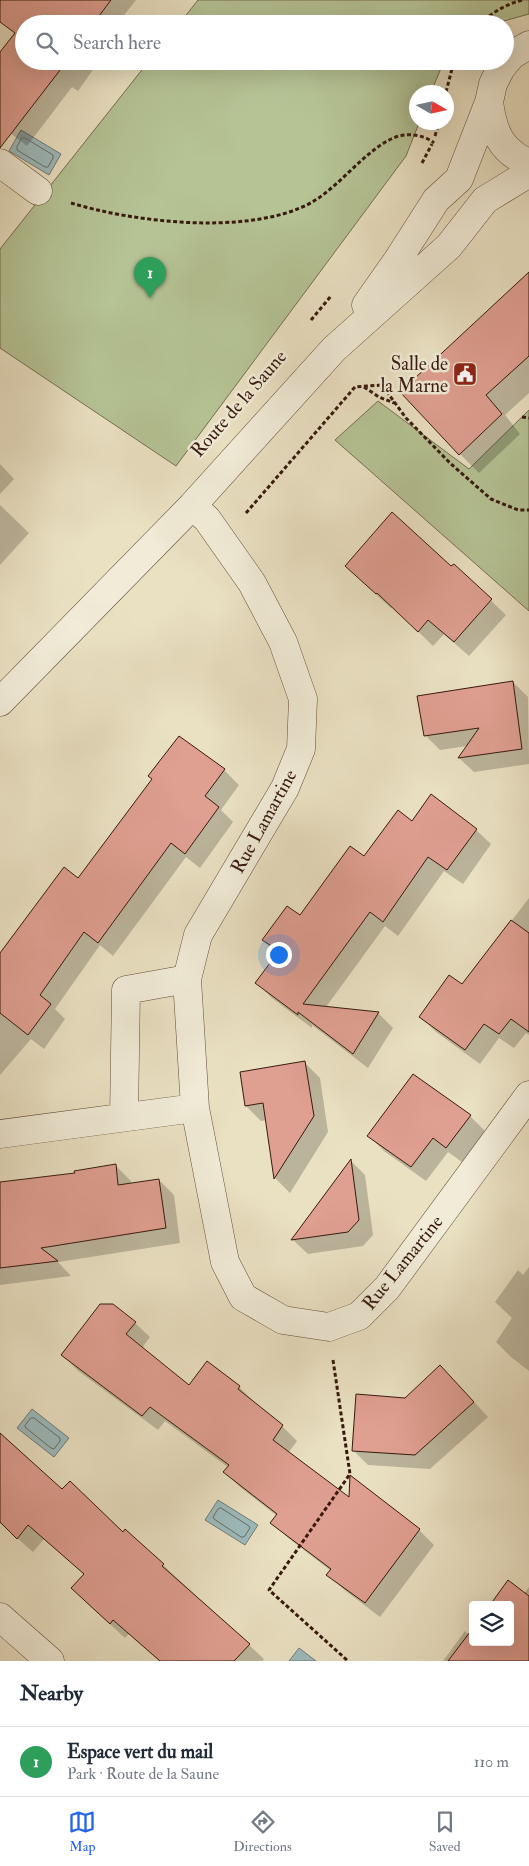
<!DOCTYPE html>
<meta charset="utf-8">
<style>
body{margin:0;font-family:"IM FELL Double Pica",serif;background:#f2f2f3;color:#1f2937}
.controls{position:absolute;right:15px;bottom:15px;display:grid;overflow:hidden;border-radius:5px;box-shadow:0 5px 20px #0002}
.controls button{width:45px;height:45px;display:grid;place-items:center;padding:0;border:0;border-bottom:1px solid #e0e1e3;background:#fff;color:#1f2937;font:25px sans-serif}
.compass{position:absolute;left:409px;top:85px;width:45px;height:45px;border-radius:50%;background:#fff;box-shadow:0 5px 20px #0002;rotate:99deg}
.you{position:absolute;left:278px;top:954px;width:18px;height:18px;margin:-12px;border:4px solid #fff;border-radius:50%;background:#1a73e8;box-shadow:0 0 0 8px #1a73e833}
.badge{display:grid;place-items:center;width:32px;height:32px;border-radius:50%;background:#2563eb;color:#fff;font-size:16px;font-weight:700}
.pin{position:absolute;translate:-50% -41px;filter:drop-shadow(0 1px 2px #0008)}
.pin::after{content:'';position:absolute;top:26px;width:18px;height:15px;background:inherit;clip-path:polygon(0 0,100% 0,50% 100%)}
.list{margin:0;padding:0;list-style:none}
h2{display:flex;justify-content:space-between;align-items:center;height:65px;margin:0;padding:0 20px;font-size:21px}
h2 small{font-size:16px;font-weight:400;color:#747a83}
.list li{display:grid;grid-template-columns:32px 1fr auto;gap:15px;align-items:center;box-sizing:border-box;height:70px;padding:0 20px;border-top:1px solid #e0e1e3}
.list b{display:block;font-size:19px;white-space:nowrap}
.list p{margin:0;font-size:16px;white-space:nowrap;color:#747a83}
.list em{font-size:16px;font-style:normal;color:#747a83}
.icon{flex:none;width:28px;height:28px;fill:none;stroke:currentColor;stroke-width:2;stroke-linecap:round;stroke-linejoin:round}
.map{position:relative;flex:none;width:529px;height:1661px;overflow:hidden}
.search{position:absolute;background:#fff;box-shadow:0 5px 20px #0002;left:15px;right:15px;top:15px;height:55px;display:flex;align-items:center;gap:12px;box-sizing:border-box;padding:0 18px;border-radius:28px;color:#747a83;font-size:19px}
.sheet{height:135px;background:#fff}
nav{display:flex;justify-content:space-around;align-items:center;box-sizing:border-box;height:70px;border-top:1px solid #e0e1e3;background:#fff;font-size:14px;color:#747a83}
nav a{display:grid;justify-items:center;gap:2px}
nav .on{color:#2563eb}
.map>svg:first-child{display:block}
</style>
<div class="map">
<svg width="529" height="1661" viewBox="0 0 529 1661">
<rect width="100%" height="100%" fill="#eae1c3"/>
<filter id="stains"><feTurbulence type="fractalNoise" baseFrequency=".004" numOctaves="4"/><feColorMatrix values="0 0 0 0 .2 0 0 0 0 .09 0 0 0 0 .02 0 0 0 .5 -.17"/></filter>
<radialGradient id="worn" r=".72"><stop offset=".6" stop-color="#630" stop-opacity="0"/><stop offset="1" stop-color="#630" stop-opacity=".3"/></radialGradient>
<path fill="#b5c395" stroke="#766e51" d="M 198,0 L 529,0 L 529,14 L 493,24 L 179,24 Z
M 149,61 L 444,61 L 431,92 L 416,92 L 416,122 L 419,123 L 406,156 L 176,466 L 0,348 L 0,249 Z
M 378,401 L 469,469 L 529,410 L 529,611 L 335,440 Z"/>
<path fill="#9cbbbd" stroke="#747a77" d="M 21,130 L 61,154 L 49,175 L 9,151 Z
M 32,1409 L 69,1438 L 54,1457 L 17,1428 Z
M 218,1500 L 258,1525 L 245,1545 L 205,1520 Z
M 299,1648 L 316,1661 L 289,1661 Z"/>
<path fill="#0003" d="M 43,0 L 136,0 L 121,19 L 126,24 L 24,24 Z
M 0,54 L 24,61 L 99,61 L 78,91 L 72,87 L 27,146 L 0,125 Z
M 529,274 L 529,393 L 505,415 L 520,434 L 479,473 L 460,454 Z
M 0,464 L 14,479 L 0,494 Z
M 0,505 L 29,533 L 0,565 Z
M 454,565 L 506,615 L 469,656 L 444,634 L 433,646 L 393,607 L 391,608 L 361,581 L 451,568 Z
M 513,682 L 528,697 L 529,764 L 474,772 L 459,758 L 467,746 L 440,750 L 425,735 Z
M 180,737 L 224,770 L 239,785 L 221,810 L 233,822 L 200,868 L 186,857 L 113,956 L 100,945 L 55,1009 L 65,1019 L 44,1049 L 31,1039 L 0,1075 L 0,955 L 78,879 L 153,780 Z
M 413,822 L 476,830 L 491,844 L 463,884 L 444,871 L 398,936 L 385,926 L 326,1007 L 378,1013 L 393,1028 L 368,1068 L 312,1025 L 312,1028 L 272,998 L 257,983 L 278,955 L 263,940 L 300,917 L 364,858 Z
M 529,898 L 529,1035 L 526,1033 L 514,1048 L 499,1038 L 480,1064 L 436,1032 L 421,1017 L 462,986 Z
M 305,1063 L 320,1078 L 328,1132 L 290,1193 L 276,1179 L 267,1120 L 261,1121 L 246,1106 Z
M 470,1116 L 485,1131 L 462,1162 L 448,1152 L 426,1181 L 384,1151 L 369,1136 Z
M 351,1161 L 365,1175 L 373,1235 L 363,1246 L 308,1254 L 293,1240 Z
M 116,1166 L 131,1181 L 131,1185 L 159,1180 L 174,1195 L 180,1243 L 58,1262 L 71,1276 L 0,1285 L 0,1184 L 76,1174 Z
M 529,1267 L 529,1371 L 511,1357 L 496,1342 L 512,1318 L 495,1302 L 518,1270 L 523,1275 Z
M 135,1323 L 150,1337 L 142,1348 L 189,1386 L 239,1387 L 254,1402 L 253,1403 L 282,1426 L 297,1441 L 288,1453 L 350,1499 L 351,1478 L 419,1530 L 434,1545 L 380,1617 L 343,1589 L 328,1574 L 331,1571 L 287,1537 L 272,1522 L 277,1516 L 240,1487 L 225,1472 L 229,1468 L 165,1421 L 158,1430 L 77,1370 L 63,1355 Z
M 455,1381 L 488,1417 L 430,1469 L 368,1465 L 353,1450 L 405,1399 Z
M 0,1440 L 62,1491 L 123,1534 L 163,1565 L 264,1659 L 262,1661 L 159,1661 L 129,1634 L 125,1638 L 87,1603 L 85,1575 L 44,1539 L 33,1552 L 0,1523 Z
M 529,1587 L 529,1661 L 443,1661 L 465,1631 L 469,1635 L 473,1642 L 510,1642 L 510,1605 L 524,1594 Z"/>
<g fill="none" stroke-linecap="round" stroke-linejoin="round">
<path stroke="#6a6a65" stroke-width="1" d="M 22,138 L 25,138 L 53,155 L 53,158 L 48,167 L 45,167 L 17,150 L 17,147 Z
M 31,1418 L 34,1418 L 60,1438 L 60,1441 L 54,1449 L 51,1448 L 26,1428 L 25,1426 Z
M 221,1508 L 249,1526 L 250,1528 L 244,1537 L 241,1537 L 214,1519 L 213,1517 L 218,1509 Z"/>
</g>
<path fill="#df9f91" stroke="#37190d" d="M 0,0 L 111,0 L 93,24 L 24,24 L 24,61 L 67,61 L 0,148 L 0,52 L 15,33 L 0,22 Z
M 529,272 L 529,356 L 486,395 L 502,414 L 459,455 L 400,392 Z
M 392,512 L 451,566 L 454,564 L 492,599 L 454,642 L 428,620 L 418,632 L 377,593 L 376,594 L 345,566 Z
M 513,681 L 522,749 L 458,758 L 479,728 L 424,736 L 417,696 Z
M 179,736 L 225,769 L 205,796 L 219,807 L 185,854 L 171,843 L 98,943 L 84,932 L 40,995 L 51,1004 L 28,1035 L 0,1013 L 0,953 L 64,867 L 78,878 L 152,779 L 148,776 Z
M 431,794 L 477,829 L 447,870 L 428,857 L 383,922 L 370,912 L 303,1004 L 379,1012 L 353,1054 L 298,1012 L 298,1015 L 255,983 L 279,951 L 262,940 L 287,906 L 300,915 L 350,846 L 364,856 L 398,810 L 412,821 Z
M 511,920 L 529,933 L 529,1032 L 511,1019 L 499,1034 L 484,1024 L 465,1050 L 419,1017 L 449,975 L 462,984 Z
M 305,1061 L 314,1116 L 274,1179 L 263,1103 L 245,1106 L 240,1072 Z
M 413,1074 L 471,1115 L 446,1148 L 433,1138 L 411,1167 L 367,1136 Z
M 351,1159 L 359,1220 L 348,1232 L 291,1240 Z
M 116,1164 L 118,1185 L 159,1179 L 166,1228 L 41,1248 L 58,1261 L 0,1268 L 0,1182 L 75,1173 L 74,1171 Z
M 100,1304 L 113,1304 L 136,1322 L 126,1334 L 189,1385 L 207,1361 L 240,1386 L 238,1389 L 283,1425 L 273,1440 L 349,1497 L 350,1475 L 420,1529 L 365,1603 L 326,1575 L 331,1569 L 270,1523 L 277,1514 L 223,1472 L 229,1465 L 150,1407 L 142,1416 L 61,1355 Z
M 440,1365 L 474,1402 L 415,1455 L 352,1451 L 356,1394 L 405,1398 Z
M 0,1433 L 62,1489 L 70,1481 L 123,1532 L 125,1529 L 164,1564 L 162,1566 L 250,1644 L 234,1661 L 160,1661 L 113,1620 L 110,1624 L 71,1588 L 84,1574 L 28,1525 L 17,1539 L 0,1522 Z
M 508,1580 L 529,1596 L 529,1661 L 448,1661 L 473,1628 L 473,1642 L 510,1642 L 510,1605 L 490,1605 Z"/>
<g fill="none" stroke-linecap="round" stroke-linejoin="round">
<defs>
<path id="minor" d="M 489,102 C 493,131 500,151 529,163
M 0,163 L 38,191
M 366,305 L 397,261 L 436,200 L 459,179 L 489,102 L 493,84 L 501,68 L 512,55 L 529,45
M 192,506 L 207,519 L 252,583 L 283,642 L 303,699 L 301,749 L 285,788 L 198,935 L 187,979 L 195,1108 L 225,1262 L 243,1297 L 283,1320 L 329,1327 L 359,1316 L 387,1288 L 529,1095
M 0,702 L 192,506 L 334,349 L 449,246 L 485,200 L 529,173
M 124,1117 L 126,990 L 187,979
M 0,1134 L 195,1108
M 0,1617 L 50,1661"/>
</defs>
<use href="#minor" stroke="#644b3a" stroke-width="29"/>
<path stroke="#37190d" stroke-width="3" stroke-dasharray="4 2.5" stroke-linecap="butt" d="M 479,24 C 492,13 507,3 524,0
M 446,92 L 454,61
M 435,136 L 439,122
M 422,163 L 432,144
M 71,203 C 134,222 238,234 300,208 C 334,195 359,155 391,139 C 405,132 423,134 434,143
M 311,320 L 331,296
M 364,387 L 379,397 L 394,403
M 522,417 L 529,418
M 246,513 L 355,387 L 382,385 L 406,418 L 451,464 L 491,499 L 518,510 L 529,510
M 333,1360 L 350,1474 L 269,1590 L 348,1661"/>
<use href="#minor" stroke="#f1ecd8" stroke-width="28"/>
</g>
<defs>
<symbol id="civic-square" viewBox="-11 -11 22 22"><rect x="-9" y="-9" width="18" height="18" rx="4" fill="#8f2418" stroke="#f1ecd8"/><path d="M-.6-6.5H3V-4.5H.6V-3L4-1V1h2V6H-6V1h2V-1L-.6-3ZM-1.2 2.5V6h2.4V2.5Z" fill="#fff"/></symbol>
</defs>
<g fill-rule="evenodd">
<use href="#civic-square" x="451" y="360" width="28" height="28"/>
</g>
<g text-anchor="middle" stroke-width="5" stroke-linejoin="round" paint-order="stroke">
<g font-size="19" fill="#37190d" stroke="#f1ecd8" text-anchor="end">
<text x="448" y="370">Salle de<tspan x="448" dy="22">la Marne</tspan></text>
</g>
<g font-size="19" fill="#37190d" stroke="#f1ecd8">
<text transform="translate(238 403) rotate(-49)" y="7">Route de la Saune</text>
<text transform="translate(263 821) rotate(-61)" y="7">Rue Lamartine</text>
<text transform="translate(402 1262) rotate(-51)" y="7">Rue Lamartine</text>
</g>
</g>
<rect width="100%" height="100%" filter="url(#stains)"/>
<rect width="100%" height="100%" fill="url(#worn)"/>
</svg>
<div class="controls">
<button><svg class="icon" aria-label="layers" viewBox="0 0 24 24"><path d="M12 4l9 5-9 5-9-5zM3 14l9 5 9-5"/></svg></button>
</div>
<svg class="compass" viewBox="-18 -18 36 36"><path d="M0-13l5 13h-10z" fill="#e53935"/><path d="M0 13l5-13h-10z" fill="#747a83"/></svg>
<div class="you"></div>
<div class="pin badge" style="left:150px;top:298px;background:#2e9e5b">1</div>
<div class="search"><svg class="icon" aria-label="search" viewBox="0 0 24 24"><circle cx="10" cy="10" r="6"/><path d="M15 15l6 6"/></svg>Search here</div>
</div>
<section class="sheet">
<h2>Nearby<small></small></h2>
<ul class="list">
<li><span class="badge" style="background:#2e9e5b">1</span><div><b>Espace vert du mail</b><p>Park · Route de la Saune</p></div><em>110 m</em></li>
</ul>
</section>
<nav>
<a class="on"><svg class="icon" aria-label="map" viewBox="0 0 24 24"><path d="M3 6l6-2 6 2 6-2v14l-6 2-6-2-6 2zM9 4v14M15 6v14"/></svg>Map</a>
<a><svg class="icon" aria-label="directions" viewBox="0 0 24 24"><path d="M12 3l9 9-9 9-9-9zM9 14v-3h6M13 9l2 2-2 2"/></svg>Directions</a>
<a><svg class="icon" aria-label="saved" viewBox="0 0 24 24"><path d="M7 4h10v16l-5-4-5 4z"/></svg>Saved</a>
</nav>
